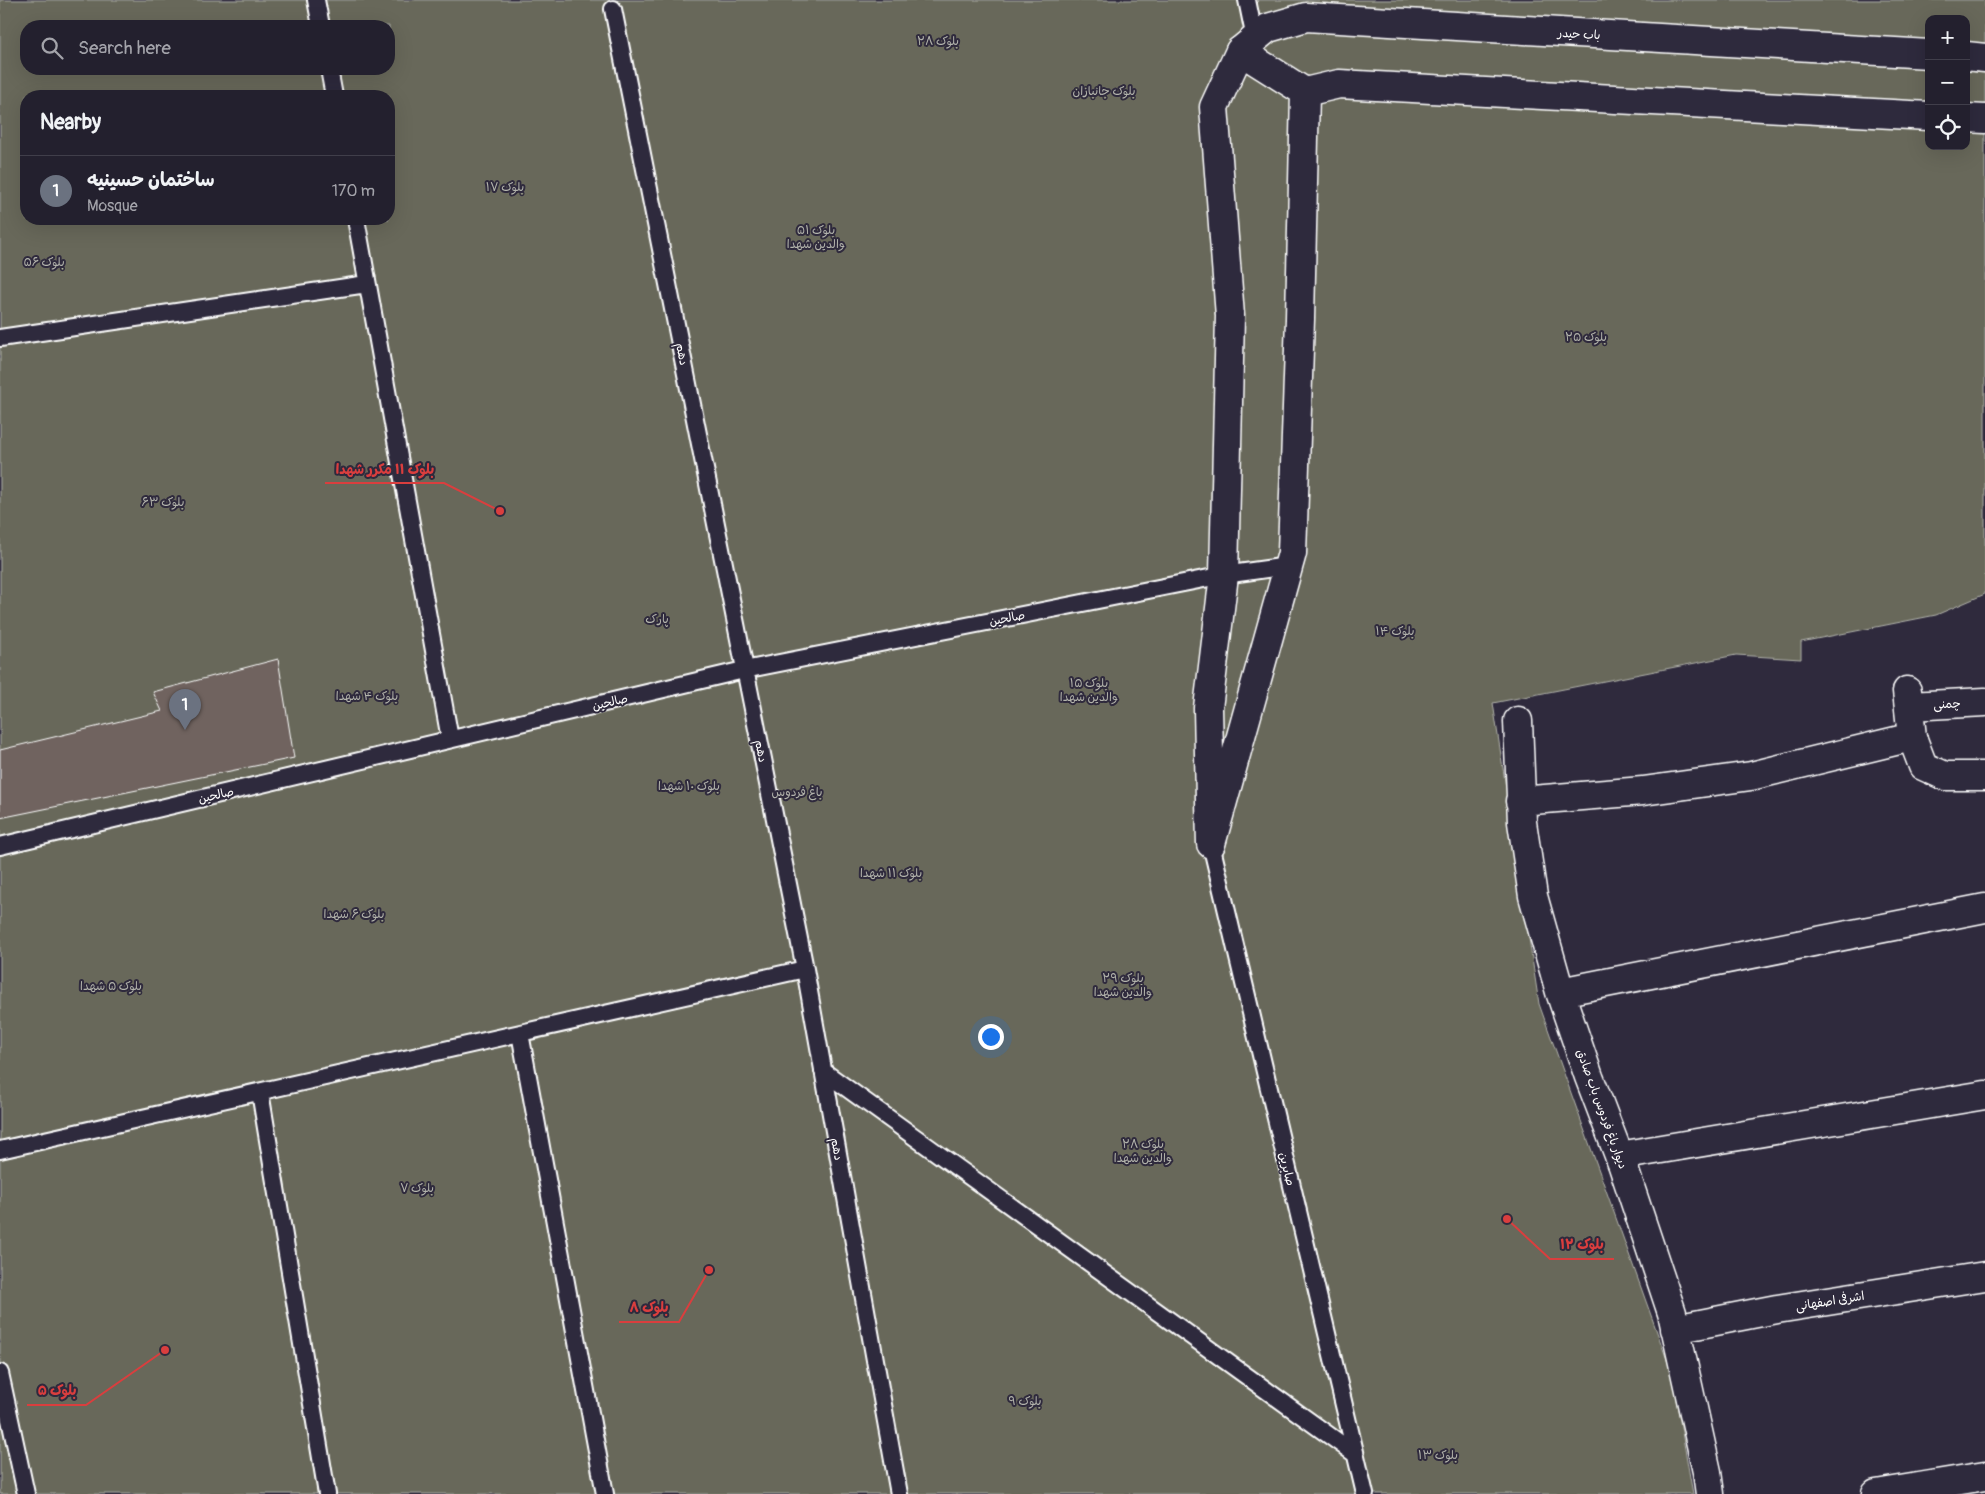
<!DOCTYPE html>
<meta charset="utf-8">
<style>
body{margin:0;font-family:Pangolin,"Playpen Sans Arabic",sans-serif;background:#2b2836;color:#f1f3f6}
.controls{position:absolute;right:15px;top:15px;display:grid;overflow:hidden;border-radius:10px;box-shadow:0 5px 20px #0002}
.controls button{width:45px;height:45px;display:grid;place-items:center;padding:0;border:0;border-bottom:1px solid #403e4a;background:#23202e;color:#f1f3f6;font:25px sans-serif}
.you{position:absolute;left:990px;top:1036px;width:18px;height:18px;margin:-12px;border:4px solid #fff;border-radius:50%;background:#1a73e8;box-shadow:0 0 0 8px #1a73e833}
.badge{display:grid;place-items:center;width:32px;height:32px;border-radius:50%;background:#d93025;color:#fff;font-size:16px;font-weight:700}
.pin{position:absolute;translate:-50% -41px;filter:drop-shadow(0 1px 2px #0008)}
.pin::after{content:'';position:absolute;top:26px;width:18px;height:15px;background:inherit;clip-path:polygon(0 0,100% 0,50% 100%)}
.list{margin:0;padding:0;list-style:none}
h2{display:flex;justify-content:space-between;align-items:center;height:65px;margin:0;padding:0 20px;font-size:21px}
h2 small{font-size:16px;font-weight:400;color:#a3a3aa}
.list li{display:grid;grid-template-columns:32px 1fr auto;gap:15px;align-items:center;box-sizing:border-box;height:70px;padding:0 20px;border-top:1px solid #403e4a}
.list b{display:block;font-size:19px;white-space:nowrap}
.list p{margin:0;font-size:16px;white-space:nowrap;color:#a3a3aa}
.list em{font-size:16px;font-style:normal;color:#a3a3aa}
.icon{flex:none;width:28px;height:28px;fill:none;stroke:currentColor;stroke-width:2;stroke-linecap:round;stroke-linejoin:round}
.map{position:relative;flex:none;width:1985px;height:1494px;overflow:hidden}
.search{position:absolute;background:#23202e;box-shadow:0 5px 20px #0002;left:20px;top:20px;width:375px;height:55px;display:flex;align-items:center;gap:12px;box-sizing:border-box;padding:0 18px;border-radius:20px;color:#a3a3aa;font-size:19px}
.panel{position:absolute;background:#23202e;box-shadow:0 5px 20px #0002;left:20px;top:90px;width:375px;height:135px;border-radius:20px}
.map>svg:first-child{display:block}
</style>
<div class="map">
<svg width="1985" height="1494" viewBox="0 0 1985 1494">
<rect width="100%" height="100%" fill="#2f2a3d"/>
<filter id="ink" filterUnits="userSpaceOnUse"><feTurbulence type="fractalNoise" baseFrequency=".02" numOctaves="2"/><feDisplacementMap in="SourceGraphic" scale="10" xChannelSelector="R" yChannelSelector="G"/><feConvolveMatrix kernelMatrix="1 2 1 2 8 2 1 2 1" color-interpolation-filters="sRGB"/></filter>
<g filter="url(#ink)">
<path fill="#67685a" stroke="#b3b4ac" fill-rule="evenodd" d="M 0,0 L 1985,0 L 1985,594 L 1936,615 L 1801,642 L 1801,659 L 1736,655 L 1493,703 L 1539,1004 L 1671,1371 L 1693,1494 L 0,1494 ZM 1929,19 L 1966,19 L 1966,146 L 1929,146 ZM 26,26 L 389,26 L 389,69 L 26,69 ZM 26,96 L 389,96 L 389,219 L 26,219 Z"/>
<path fill="#6f635e" stroke="#fff" d="M 278,659 L 294,758 L 0,818 L 0,750 L 162,711 L 153,692 Z"/>
<g fill="none" stroke-linecap="round" stroke-linejoin="round">
<defs>
<path id="service" d="M 316,0 L 321,26
M 1247,0 L 1255,39
M 613,9 L 805,969 L 899,1494
M 329,69 L 334,96
M 356,219 L 450,739
M 0,338 L 367,284
M 1211,844 L 1365,1494
M 0,846 L 744,670 L 1224,575 L 1288,566
M 520,1033 L 605,1494
M 823,1071 L 1355,1454
M 260,1092 L 327,1494
M 0,1150 L 805,969
M 0,1373 L 26,1494"/>
<path id="minor" d="M 1907,691 L 1912,737 L 1923,766 L 1945,776 L 1985,776
M 1909,706 L 1985,702
M 1518,721 L 1522,822 L 1533,896 L 1560,992 L 1589,1077 L 1623,1166 L 1672,1313 L 1707,1472 L 1710,1494
M 1520,801 L 1643,791 L 1751,776 L 1912,737
M 1560,992 L 1985,908
M 1619,1156 L 1985,1095
M 1675,1329 L 1777,1309 L 1985,1276
M 1876,1494 L 1985,1476"/>
<path id="tertiary" d="M 1240,51 L 1305,92 L 1300,319 L 1292,553 L 1211,844 L 1208,708 L 1224,575 L 1230,316 L 1214,107 Z"/>
<path id="secondary" d="M 1240,51 L 1268,28 L 1306,17 L 1929,54
M 1966,56 L 1985,58
M 1305,92 L 1339,84 L 1929,116
M 1966,118 L 1985,119"/>
</defs>
<use href="#service" stroke="#fff" stroke-width="20"/>
<use href="#minor" stroke="#fff" stroke-width="31"/>
<use href="#tertiary" stroke="#fff" stroke-width="31"/>
<use href="#secondary" stroke="#fff" stroke-width="31"/>
<use href="#service" stroke="#2f2a3d" stroke-width="16"/>
<use href="#minor" stroke="#2f2a3d" stroke-width="28"/>
<use href="#tertiary" stroke="#2f2a3d" stroke-width="28"/>
<use href="#secondary" stroke="#2f2a3d" stroke-width="28"/>
</g>
</g>
<g text-anchor="middle" stroke-width="4" stroke-linejoin="round" paint-order="stroke">
<g font-size="12" fill="#fff" stroke="#2f2a3d">
<text transform="translate(1579 34) rotate(3)" y="4">باب حیدر</text>
<text transform="translate(682 354) rotate(79)" y="4">دهم</text>
<text transform="translate(1007 618) rotate(-11)" y="4">صالحین</text>
<text transform="translate(610 702) rotate(-13)" y="4">صالحین</text>
<text transform="translate(1947 704) rotate(-3)" y="4">چمنی</text>
<text transform="translate(761 751) rotate(79)" y="4">دهم</text>
<text transform="translate(216 795) rotate(-13)" y="4">صالحین</text>
<text transform="translate(1602 1109) rotate(70)" y="4">دیوار باغ فردوس باب صادق</text>
<text transform="translate(837 1149) rotate(80)" y="4">دهم</text>
<text transform="translate(1287 1169) rotate(77)" y="4">صابرین</text>
<text transform="translate(1830 1301) rotate(-9)" y="4">اشرفی اصفهانی</text>
</g>
<g font-size="12" fill="#b3b4ac" stroke="#2f2a3d">
<text x="938" y="45">بلوک ۲۸</text>
<text x="1104" y="95">بلوک جانبازان</text>
<text x="505" y="191">بلوک ۱۷</text>
<text x="816" y="234">بلوک ۵۱<tspan x="816" dy="14">والدین شهدا</tspan></text>
<text x="44" y="266">بلوک ۵۶</text>
<text x="1586" y="341">بلوک ۲۵</text>
<text x="163" y="506">بلوک ۶۳</text>
<text x="657" y="623">پارک</text>
<text x="1395" y="635">بلوک ۱۴</text>
<text x="1089" y="687">بلوک ۱۵<tspan x="1089" dy="14">والدین شهدا</tspan></text>
<text x="367" y="700">بلوک ۴ شهدا</text>
<text x="689" y="790">بلوک ۱۰ شهدا</text>
<text x="797" y="796">باغ فردوس</text>
<text x="891" y="877">بلوک ۱۱ شهدا</text>
<text x="354" y="918">بلوک ۶ شهدا</text>
<text x="1123" y="982">بلوک ۲۹<tspan x="1123" dy="14">والدین شهدا</tspan></text>
<text x="111" y="990">بلوک ۵ شهدا</text>
<text x="1143" y="1148">بلوک ۲۸<tspan x="1143" dy="14">والدین شهدا</tspan></text>
<text x="417" y="1192">بلوک ۷</text>
<text x="1025" y="1405">بلوک ۹</text>
<text x="1438" y="1459">بلوک ۱۳</text>
</g>
</g>
<path fill="none" stroke="#da3e3e" stroke-width="2" d="M500 511L444 483H325M1507 1219L1550 1259H1614M709 1270L679 1322H619M165 1350L86 1405H27"/>
<g fill="#da3e3e" stroke="#2f2a3d" stroke-width="2">
<circle cx="500" cy="511" r="5"/>
<circle cx="1507" cy="1219" r="5"/>
<circle cx="709" cy="1270" r="5"/>
<circle cx="165" cy="1350" r="5"/>
</g>
<g font-size="14" text-anchor="middle" font-weight="bold" fill="#da3e3e" stroke="#2f2a3d" stroke-width="4" stroke-linejoin="round" paint-order="stroke">
<text x="385" y="474">بلوک ۱۱ مکرر شهدا</text>
<text x="1582" y="1249">بلوک ۱۲</text>
<text x="649" y="1312">بلوک ۸</text>
<text x="57" y="1395">بلوک ۵</text>
</g>
</svg>
<div class="controls">
<button>+</button>
<button>−</button>
<button><svg class="icon" aria-label="locate" viewBox="0 0 24 24"><circle cx="12" cy="12" r="6"/><path d="M12 2v4M12 18v4M2 12h4M18 12h4"/></svg></button>
</div>
<div class="you"></div>
<div class="pin badge" style="left:185px;top:730px;background:#6b7280">1</div>
<div class="search"><svg class="icon" aria-label="search" viewBox="0 0 24 24"><circle cx="10" cy="10" r="6"/><path d="M15 15l6 6"/></svg>Search here</div>
<section class="panel">
<h2>Nearby<small></small></h2>
<ul class="list">
<li><span class="badge" style="background:#6b7280">1</span><div><b>ساختمان حسینیه</b><p>Mosque</p></div><em>170 m</em></li>
</ul>
</section>
</div>
